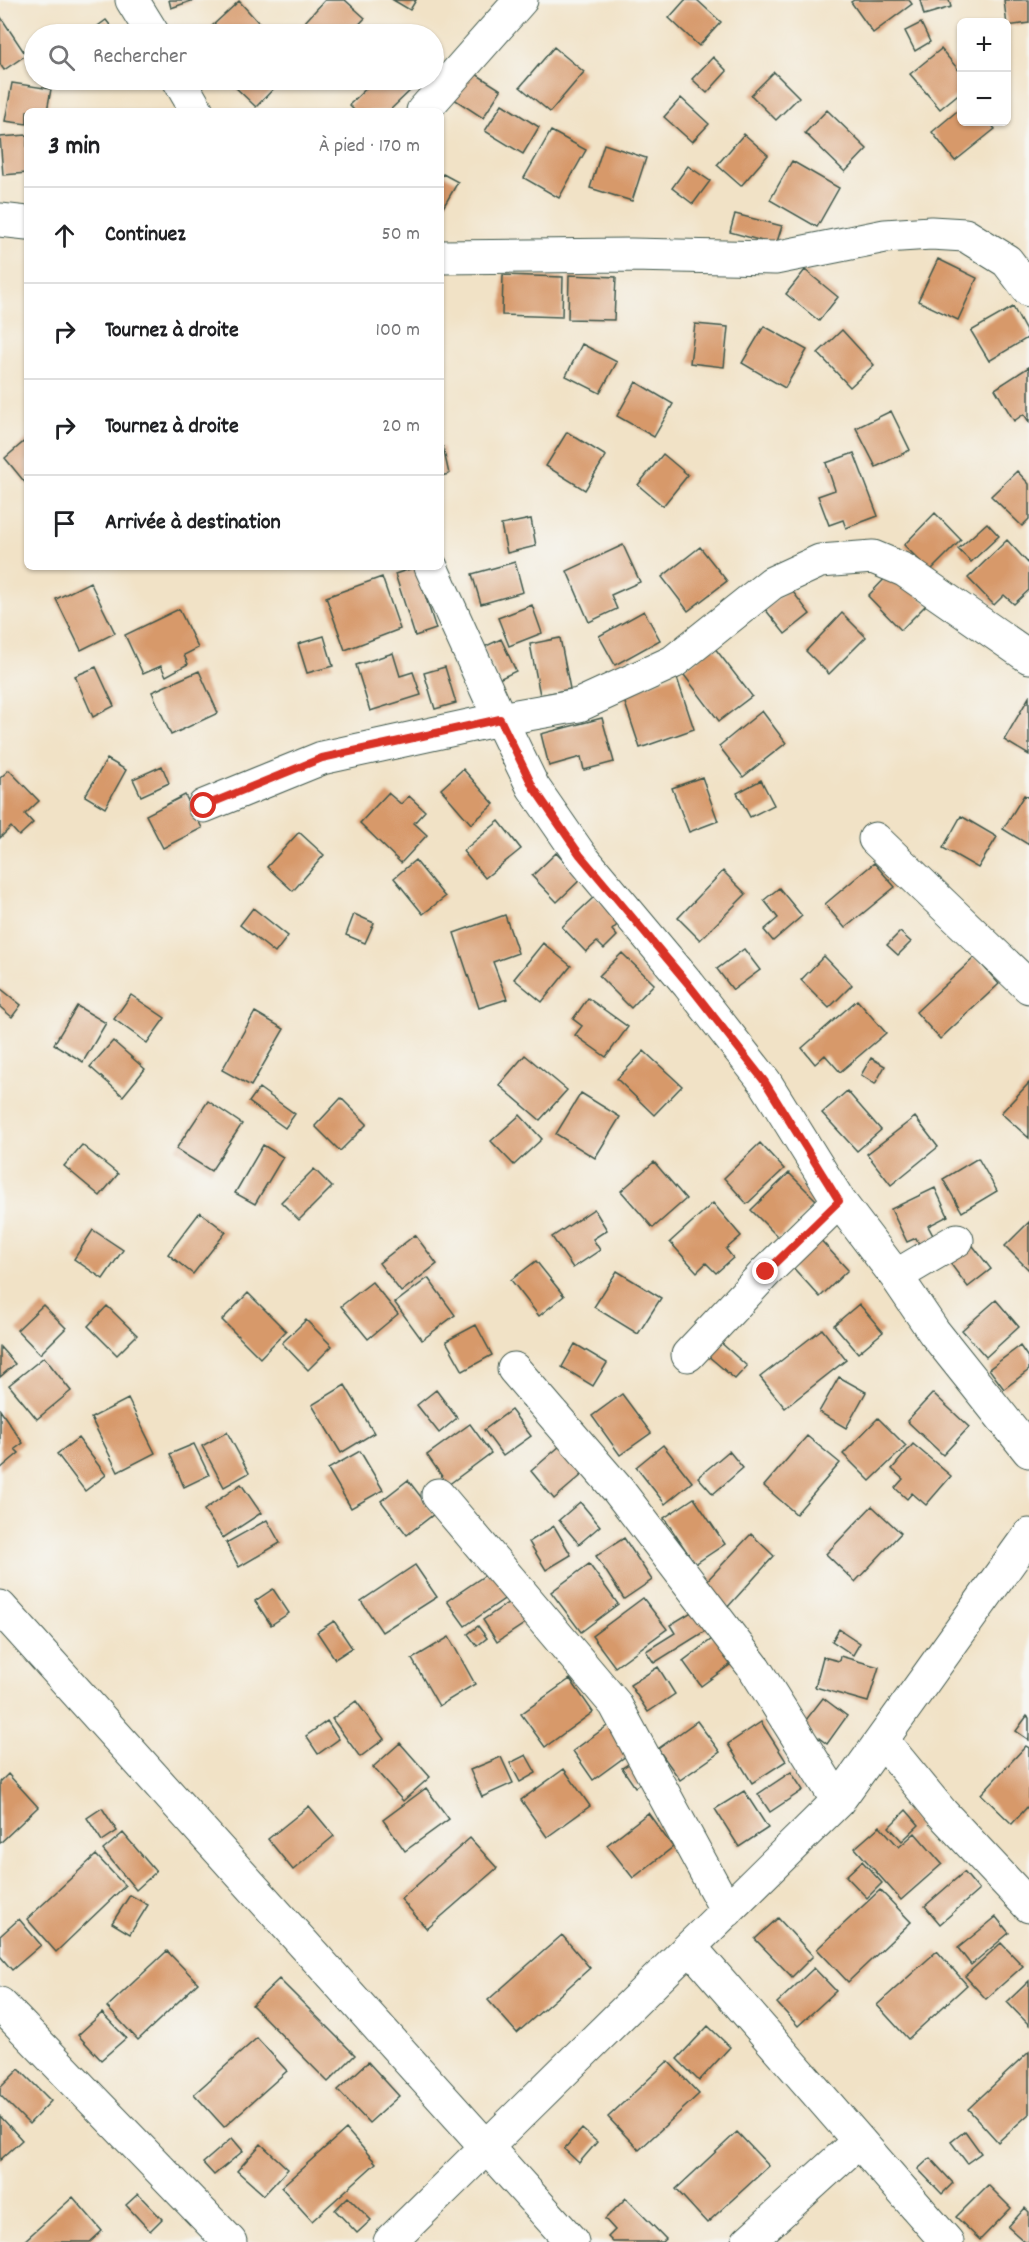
<!DOCTYPE html>
<html lang="fr">
<meta charset="utf-8">
<style>
body{margin:0;font-family:Dekko,sans-serif;background:#f6f6f6;color:#202124}
.controls{position:absolute;right:18px;top:18px;display:grid;overflow:hidden;border-radius:9px;box-shadow:0 2px 4px #0004}
.controls button{width:54px;height:54px;display:grid;place-items:center;padding:0;border:0;border-bottom:2px solid #e0e0e0;background:#fff;color:#202124;font:30px sans-serif}
.stop{position:absolute;width:18px;height:18px;margin:-14px;border:4px solid #d93025;border-radius:50%;background:#fff}
.stop.end{background:#d93025;border-color:#fff;box-shadow:0 2px 6px #0008}
.list{margin:0;padding:0;list-style:none}
h2{display:flex;justify-content:space-between;align-items:center;height:78px;margin:0;padding:0 24px;font-size:26px}
h2 small{font-size:20px;font-weight:400;color:#757577}
.list li{display:grid;grid-template-columns:39px 1fr auto;gap:18px;align-items:center;box-sizing:border-box;height:96px;padding:0 24px;border-top:2px solid #e0e0e0}
.list b{display:block;font-size:22px;white-space:nowrap}
.list em{font-size:20px;font-style:normal;color:#757577}
.icon{flex:none;width:33px;height:33px;fill:none;stroke:currentColor;stroke-width:2;stroke-linecap:round;stroke-linejoin:round}
.map{position:relative;flex:none;width:1029px;height:2242px;overflow:hidden}
.search{position:absolute;background:#fff;box-shadow:0 2px 4px #0004;left:24px;top:24px;width:420px;height:66px;display:flex;align-items:center;gap:15px;box-sizing:border-box;padding:0 21px;border-radius:33px;color:#757577;font-size:22px}
.panel{position:absolute;background:#fff;box-shadow:0 2px 4px #0004;left:24px;top:108px;width:420px;height:462px;border-radius:9px}
.map>svg:first-child{display:block}
</style>
<div class="map">
<svg width="1029" height="2242" viewBox="0 0 1029 2242">
<rect width="100%" height="100%" fill="#f6f6f2"/>
<filter id="ink" filterUnits="userSpaceOnUse"><feTurbulence type="fractalNoise" baseFrequency=".0167" numOctaves="2"/><feDisplacementMap in="SourceGraphic" scale="12" xChannelSelector="R" yChannelSelector="G"/><feConvolveMatrix kernelMatrix="1 2 1 2 8 2 1 2 1" color-interpolation-filters="sRGB"/></filter>
<filter id="wash" filterUnits="userSpaceOnUse"><feTurbulence type="fractalNoise" baseFrequency=".008" numOctaves="4" result="noise"/><feDisplacementMap in="SourceGraphic" scale="24" xChannelSelector="R" yChannelSelector="G"/><feGaussianBlur stdDeviation="1.35" result="paint"/><feColorMatrix in="noise" values="0 0 0 0 0 0 0 0 0 0 0 0 0 0 0 0 0 1.4 0 .05"/><feComposite in="paint" operator="in"/></filter>
<g filter="url(#wash)">
<rect width="100%" height="100%" fill="#f1e2c6"/>
<g id="blocks">
<path fill="#d7996a" d="M 169,0 L 194,0 L 171,8 Z
M 325,0 L 345,0 L 365,18 L 351,33 L 353,34 L 294,34 Z
M 393,0 L 416,0 L 410,10 Z
M 685,0 L 697,0 L 721,22 L 699,46 L 669,18 Z
M 854,0 L 909,0 L 912,4 L 873,33 L 851,2 Z
M 920,0 L 949,0 L 951,7 L 924,15 Z
M 1004,0 L 1029,0 L 1029,23 L 1007,26 Z
M 239,1 L 268,33 L 266,34 L 220,34 L 212,26 Z
M 0,16 L 26,55 L 4,70 L 0,64 Z
M 106,20 L 117,34 L 87,34 Z
M 921,23 L 930,42 L 915,51 L 905,31 Z
M 554,47 L 584,72 L 550,112 L 520,87 Z
M 941,49 L 962,74 L 962,91 L 940,109 L 910,74 Z
M 713,57 L 727,71 L 707,93 L 692,79 Z
M 468,69 L 501,90 L 483,118 L 451,97 Z
M 774,72 L 799,97 L 776,120 L 751,95 Z
M 236,80 L 282,80 L 256,107 L 232,84 Z
M 375,80 L 407,80 L 414,87 L 389,111 L 355,111 L 349,105 Z
M 12,83 L 51,89 L 47,111 L 27,111 L 27,124 L 5,121 Z
M 681,98 L 709,124 L 692,142 L 664,117 Z
M 502,104 L 539,127 L 523,154 L 485,131 Z
M 962,107 L 962,122 L 989,122 L 995,129 L 955,161 L 932,132 Z
M 827,110 L 867,149 L 845,172 L 805,133 Z
M 551,131 L 586,150 L 559,198 L 524,178 Z
M 744,134 L 768,155 L 741,186 L 717,165 Z
M 27,135 L 27,173 L 3,175 L 0,137 Z
M 604,144 L 646,158 L 632,201 L 590,188 Z
M 792,161 L 839,188 L 817,227 L 770,200 Z
M 688,166 L 710,181 L 693,204 L 672,188 Z
M 443,174 L 458,182 L 441,211 L 441,177 Z
M 735,214 L 782,226 L 776,245 L 730,232 Z
M 938,259 L 977,278 L 958,320 L 918,301 Z
M 805,270 L 838,297 L 819,321 L 786,294 Z
M 503,275 L 563,277 L 562,317 L 502,315 Z
M 569,275 L 616,277 L 614,320 L 568,319 Z
M 1013,307 L 1029,337 L 989,361 L 971,331 Z
M 695,324 L 728,327 L 724,367 L 690,363 Z
M 764,326 L 807,350 L 785,388 L 742,363 Z
M 842,330 L 874,365 L 850,387 L 818,353 Z
M 582,344 L 617,362 L 600,393 L 566,376 Z
M 1029,367 L 1029,422 L 1024,414 L 1014,421 L 995,389 Z
M 636,382 L 673,404 L 654,437 L 617,416 Z
M 891,411 L 910,450 L 876,467 L 856,428 Z
M 567,432 L 606,456 L 585,490 L 546,466 Z
M 27,439 L 27,485 L 5,458 Z
M 441,447 L 443,447 L 449,474 L 441,476 Z
M 854,453 L 878,516 L 846,528 L 843,520 L 829,525 L 818,496 L 835,490 L 826,463 Z
M 663,454 L 688,475 L 663,506 L 638,485 Z
M 1017,471 L 1029,484 L 1029,519 L 1022,526 L 991,496 Z
M 935,513 L 961,540 L 930,571 L 904,545 Z
M 531,519 L 536,546 L 507,553 L 501,525 Z
M 987,523 L 999,536 L 971,562 L 958,549 Z
M 1007,540 L 1029,564 L 1029,590 L 1014,604 L 1004,595 L 994,605 L 968,578 Z
M 623,545 L 640,582 L 611,595 L 617,609 L 589,622 L 567,571 Z
M 700,547 L 727,581 L 688,611 L 662,577 Z
M 515,562 L 523,592 L 481,604 L 472,574 Z
M 416,567 L 436,629 L 415,636 L 395,574 Z
M 893,570 L 927,604 L 901,630 L 868,596 Z
M 382,577 L 400,629 L 345,650 L 326,597 Z
M 90,582 L 115,633 L 81,650 L 56,599 Z
M 790,588 L 810,614 L 785,634 L 765,609 Z
M 532,605 L 542,633 L 509,646 L 498,618 Z
M 179,609 L 198,648 L 184,655 L 188,664 L 166,676 L 161,666 L 143,674 L 125,635 Z
M 644,611 L 660,640 L 615,665 L 599,636 Z
M 842,613 L 866,637 L 829,674 L 806,651 Z
M 324,636 L 333,666 L 307,673 L 298,644 Z
M 560,638 L 570,689 L 540,695 L 530,644 Z
M 501,639 L 516,671 L 499,679 L 484,647 Z
M 714,647 L 752,696 L 719,721 L 681,671 Z
M 393,653 L 400,676 L 413,672 L 421,695 L 370,711 L 356,665 Z
M 96,667 L 114,706 L 93,717 L 75,676 Z
M 445,667 L 456,703 L 435,709 L 424,673 Z
M 199,671 L 218,713 L 171,735 L 152,692 Z
M 676,675 L 694,729 L 640,748 L 622,694 Z
M 1029,697 L 1029,755 L 1004,740 Z
M 762,711 L 786,743 L 743,777 L 719,746 Z
M 602,718 L 614,762 L 584,770 L 581,757 L 549,766 L 541,734 Z
M 107,759 L 126,770 L 105,808 L 85,796 Z
M 162,766 L 169,783 L 141,796 L 133,779 Z
M 463,769 L 494,804 L 471,824 L 441,789 Z
M 9,770 L 39,801 L 25,814 L 33,823 L 19,836 L 11,827 L 0,838 L 0,778 Z
M 702,777 L 718,821 L 689,832 L 672,788 Z
M 761,780 L 774,805 L 750,817 L 737,793 Z
M 388,793 L 401,804 L 409,796 L 425,811 L 414,823 L 427,835 L 401,863 L 360,823 Z
M 185,795 L 202,828 L 163,848 L 146,815 Z
M 1024,795 L 1029,798 L 1029,845 L 1003,829 Z
M 961,816 L 997,837 L 978,868 L 943,848 Z
M 499,821 L 521,849 L 485,878 L 463,851 Z
M 299,832 L 324,855 L 293,891 L 267,867 Z
M 556,853 L 581,879 L 557,902 L 532,876 Z
M 415,860 L 445,897 L 423,914 L 394,878 Z
M 874,863 L 895,887 L 845,928 L 825,904 Z
M 723,871 L 746,894 L 700,940 L 678,918 Z
M 779,888 L 802,916 L 773,941 L 764,930 L 778,918 L 764,900 Z
M 595,896 L 620,922 L 612,930 L 617,936 L 604,949 L 597,942 L 586,952 L 562,927 Z
M 253,908 L 288,936 L 275,953 L 240,925 Z
M 354,914 L 374,923 L 365,943 L 346,935 Z
M 505,915 L 518,953 L 493,962 L 507,999 L 479,1008 L 454,933 Z
M 900,932 L 911,942 L 898,955 L 887,945 Z
M 543,943 L 571,966 L 542,1002 L 514,979 Z
M 744,949 L 760,970 L 733,990 L 717,969 Z
M 622,953 L 654,984 L 631,1008 L 599,976 Z
M 824,956 L 852,985 L 829,1008 L 801,980 Z
M 975,957 L 999,984 L 940,1039 L 916,1012 Z
M 0,988 L 21,1005 L 12,1017 L 0,1007 Z
M 131,995 L 165,1018 L 147,1043 L 114,1019 Z
M 588,998 L 628,1027 L 606,1057 L 575,1035 L 582,1026 L 573,1019 Z
M 857,1000 L 886,1033 L 840,1072 L 825,1055 L 815,1064 L 802,1048 Z
M 77,1006 L 106,1023 L 83,1062 L 54,1044 Z
M 255,1012 L 284,1029 L 251,1086 L 222,1070 Z
M 113,1041 L 145,1069 L 123,1096 L 90,1067 Z
M 644,1051 L 682,1086 L 654,1115 L 617,1079 Z
M 525,1055 L 567,1090 L 540,1120 L 499,1085 Z
M 871,1058 L 885,1066 L 875,1084 L 861,1075 Z
M 1029,1083 L 1029,1138 L 1001,1113 Z
M 259,1088 L 295,1114 L 285,1128 L 249,1102 Z
M 847,1091 L 881,1130 L 857,1151 L 822,1113 Z
M 581,1093 L 620,1117 L 595,1158 L 556,1134 Z
M 341,1098 L 367,1124 L 340,1151 L 315,1126 Z
M 208,1101 L 242,1124 L 211,1171 L 176,1149 Z
M 520,1115 L 542,1139 L 514,1165 L 491,1141 Z
M 915,1117 L 938,1147 L 891,1185 L 867,1154 Z
M 760,1143 L 784,1169 L 747,1204 L 724,1178 Z
M 82,1145 L 118,1174 L 100,1196 L 64,1166 Z
M 263,1145 L 283,1157 L 255,1204 L 235,1193 Z
M 978,1158 L 997,1191 L 962,1212 L 943,1179 Z
M 654,1162 L 686,1199 L 653,1228 L 621,1191 Z
M 314,1169 L 332,1187 L 299,1220 L 281,1202 Z
M 789,1173 L 817,1201 L 779,1238 L 751,1210 Z
M 935,1188 L 948,1216 L 928,1226 L 937,1243 L 922,1250 L 916,1238 L 907,1242 L 891,1209 Z
M 713,1203 L 741,1236 L 726,1249 L 733,1258 L 716,1273 L 706,1263 L 697,1272 L 670,1242 Z
M 594,1209 L 607,1230 L 593,1239 L 600,1250 L 573,1268 L 552,1237 Z
M 200,1212 L 226,1232 L 193,1274 L 168,1254 Z
M 1029,1222 L 1029,1270 L 1005,1246 Z
M 93,1230 L 123,1250 L 103,1279 L 74,1259 Z
M 415,1235 L 437,1264 L 401,1292 L 379,1263 Z
M 816,1235 L 848,1270 L 820,1297 L 787,1261 Z
M 970,1242 L 991,1269 L 968,1287 L 947,1259 Z
M 536,1261 L 564,1296 L 539,1316 L 511,1280 Z
M 617,1271 L 661,1298 L 638,1334 L 594,1307 Z
M 428,1278 L 455,1315 L 422,1340 L 395,1303 Z
M 372,1282 L 398,1314 L 368,1339 L 341,1306 Z
M 248,1293 L 286,1331 L 260,1358 L 222,1320 Z
M 996,1300 L 1019,1327 L 986,1357 L 962,1330 Z
M 859,1304 L 883,1332 L 858,1353 L 834,1325 Z
M 43,1305 L 66,1328 L 40,1354 L 17,1330 Z
M 107,1306 L 137,1335 L 117,1355 L 88,1326 Z
M 306,1320 L 332,1346 L 308,1370 L 282,1343 Z
M 476,1325 L 492,1355 L 463,1371 L 446,1341 Z
M 822,1329 L 846,1360 L 785,1408 L 760,1377 Z
M 719,1341 L 747,1366 L 735,1379 L 707,1355 Z
M 575,1344 L 607,1363 L 593,1386 L 562,1367 Z
M 1020,1346 L 1029,1359 L 1029,1370 L 1004,1389 L 989,1369 Z
M 0,1347 L 15,1364 L 0,1377 Z
M 44,1357 L 71,1391 L 37,1419 L 9,1385 Z
M 839,1377 L 866,1392 L 846,1428 L 819,1412 Z
M 345,1385 L 374,1433 L 341,1453 L 312,1405 Z
M 436,1390 L 457,1418 L 439,1433 L 417,1405 Z
M 933,1393 L 969,1427 L 943,1455 L 907,1421 Z
M 622,1394 L 651,1433 L 620,1455 L 592,1416 Z
M 128,1399 L 155,1453 L 118,1472 L 91,1418 Z
M 0,1410 L 23,1443 L 15,1449 L 19,1453 L 0,1469 Z
M 511,1410 L 531,1436 L 503,1456 L 484,1430 Z
M 878,1418 L 906,1446 L 870,1481 L 843,1454 Z
M 470,1424 L 491,1453 L 448,1485 L 427,1455 Z
M 227,1432 L 249,1473 L 224,1487 L 202,1446 Z
M 807,1436 L 840,1463 L 796,1514 L 764,1486 Z
M 78,1438 L 106,1475 L 85,1491 L 57,1454 Z
M 194,1444 L 209,1475 L 184,1487 L 170,1454 Z
M 913,1444 L 951,1476 L 926,1505 L 912,1493 L 907,1499 L 895,1488 L 903,1479 L 892,1469 Z
M 663,1445 L 692,1482 L 665,1504 L 636,1467 Z
M 560,1446 L 583,1474 L 554,1499 L 531,1471 Z
M 360,1451 L 383,1490 L 351,1508 L 328,1469 Z
M 729,1451 L 743,1468 L 713,1494 L 698,1477 Z
M 408,1480 L 434,1514 L 407,1535 L 381,1501 Z
M 241,1484 L 261,1513 L 223,1538 L 204,1510 Z
M 694,1498 L 725,1544 L 695,1564 L 664,1518 Z
M 580,1502 L 600,1526 L 579,1544 L 559,1520 Z
M 872,1506 L 901,1533 L 855,1582 L 826,1554 Z
M 267,1520 L 280,1543 L 239,1567 L 226,1543 Z
M 554,1526 L 571,1555 L 546,1570 L 529,1542 Z
M 751,1534 L 774,1556 L 725,1610 L 701,1587 Z
M 624,1538 L 652,1580 L 624,1599 L 596,1556 Z
M 589,1564 L 618,1604 L 581,1632 L 551,1592 Z
M 415,1565 L 437,1597 L 382,1632 L 361,1601 Z
M 493,1570 L 510,1595 L 465,1626 L 447,1601 Z
M 273,1589 L 289,1613 L 271,1625 L 255,1601 Z
M 518,1596 L 533,1618 L 497,1642 L 483,1620 Z
M 643,1598 L 667,1629 L 615,1667 L 592,1636 Z
M 698,1608 L 710,1628 L 654,1663 L 646,1651 L 675,1633 L 670,1625 Z
M 334,1621 L 352,1648 L 335,1659 L 317,1632 Z
M 478,1626 L 487,1638 L 477,1646 L 468,1634 Z
M 839,1629 L 860,1643 L 853,1655 L 832,1641 Z
M 720,1633 L 738,1659 L 701,1686 L 683,1661 Z
M 449,1637 L 475,1684 L 439,1706 L 412,1659 Z
M 840,1656 L 879,1667 L 868,1702 L 815,1687 L 823,1657 L 839,1661 Z
M 658,1667 L 675,1694 L 648,1712 L 630,1685 Z
M 570,1679 L 593,1712 L 545,1747 L 521,1714 Z
M 823,1698 L 847,1716 L 827,1744 L 802,1725 Z
M 356,1701 L 384,1739 L 360,1757 L 332,1719 Z
M 1027,1716 L 1029,1718 L 1029,1740 L 1016,1731 Z
M 327,1721 L 339,1739 L 318,1754 L 306,1736 Z
M 697,1721 L 720,1752 L 680,1780 L 658,1749 Z
M 761,1722 L 786,1761 L 752,1783 L 728,1744 Z
M 610,1724 L 630,1753 L 593,1780 L 573,1751 Z
M 400,1743 L 430,1777 L 403,1801 L 373,1767 Z
M 1026,1746 L 1029,1748 L 1029,1805 L 1012,1824 L 981,1794 Z
M 526,1755 L 536,1773 L 520,1782 L 510,1763 Z
M 501,1757 L 513,1783 L 482,1797 L 470,1770 Z
M 635,1760 L 647,1779 L 635,1787 L 622,1768 Z
M 564,1769 L 590,1806 L 547,1837 L 521,1800 Z
M 791,1772 L 803,1790 L 770,1812 L 758,1794 Z
M 8,1774 L 38,1807 L 0,1843 L 0,1782 Z
M 426,1788 L 449,1819 L 405,1851 L 383,1820 Z
M 744,1791 L 768,1828 L 739,1847 L 715,1809 Z
M 309,1806 L 334,1836 L 293,1870 L 268,1839 Z
M 102,1808 L 117,1831 L 102,1841 L 87,1818 Z
M 906,1810 L 919,1825 L 902,1841 L 889,1827 Z
M 648,1813 L 673,1847 L 633,1878 L 607,1845 Z
M 880,1826 L 899,1847 L 915,1833 L 942,1864 L 901,1900 L 855,1848 Z
M 123,1833 L 156,1872 L 136,1890 L 103,1850 Z
M 470,1838 L 497,1868 L 427,1929 L 401,1899 Z
M 96,1855 L 125,1886 L 56,1952 L 27,1919 Z
M 862,1861 L 882,1883 L 867,1898 L 846,1876 Z
M 964,1872 L 979,1890 L 940,1924 L 925,1906 Z
M 880,1890 L 911,1922 L 848,1982 L 817,1949 Z
M 130,1895 L 148,1905 L 130,1934 L 112,1923 Z
M 996,1917 L 1009,1933 L 971,1965 L 958,1948 Z
M 778,1918 L 813,1956 L 792,1977 L 755,1939 Z
M 19,1919 L 41,1945 L 12,1970 L 0,1956 L 0,1936 Z
M 562,1935 L 590,1968 L 517,2033 L 488,2000 Z
M 1001,1943 L 1023,1966 L 986,1999 L 965,1976 Z
M 167,1951 L 198,1983 L 138,2040 L 107,2007 Z
M 937,1951 L 967,1985 L 908,2039 L 877,2005 Z
M 814,1968 L 836,1991 L 798,2026 L 777,2003 Z
M 279,1979 L 355,2055 L 328,2082 L 252,2005 Z
M 1029,1981 L 1029,2025 L 1007,2002 Z
M 102,2013 L 126,2038 L 101,2060 L 78,2035 Z
M 708,2026 L 730,2047 L 699,2081 L 677,2059 Z
M 257,2038 L 287,2071 L 224,2127 L 194,2094 Z
M 1029,2052 L 1029,2114 L 998,2142 L 968,2109 Z
M 668,2061 L 699,2094 L 639,2150 L 608,2117 Z
M 368,2062 L 399,2096 L 369,2123 L 338,2090 Z
M 19,2069 L 51,2101 L 29,2124 L 0,2095 L 0,2088 Z
M 0,2116 L 22,2140 L 0,2160 Z
M 346,2129 L 376,2163 L 312,2221 L 281,2187 Z
M 582,2129 L 597,2142 L 579,2163 L 564,2149 Z
M 965,2131 L 981,2153 L 967,2163 L 951,2142 Z
M 737,2132 L 769,2166 L 707,2223 L 676,2189 Z
M 232,2138 L 243,2151 L 214,2175 L 203,2163 Z
M 261,2144 L 288,2169 L 264,2195 L 237,2171 Z
M 930,2158 L 953,2183 L 942,2194 L 918,2169 Z
M 988,2185 L 1011,2208 L 980,2240 L 956,2217 Z
M 138,2194 L 162,2219 L 150,2231 L 126,2205 Z
M 73,2197 L 102,2231 L 90,2242 L 23,2242 Z
M 348,2197 L 371,2220 L 357,2233 L 335,2210 Z
M 626,2198 L 666,2239 L 663,2242 L 613,2242 L 608,2237 L 615,2230 L 605,2219 Z
M 1025,2208 L 1029,2212 L 1029,2242 L 1025,2242 L 1008,2227 Z"/>
</g>
</g>
<g filter="url(#ink)">
<use href="#blocks" fill-opacity="0" stroke="#3e564a" stroke-width="1.5"/>
<g fill="none" stroke-linecap="round" stroke-linejoin="round">
<defs>
<path id="minor" d="M 132,0 L 153,34
M 179,80 L 197,111
M 423,111 L 521,0
M 0,220 L 27,223
M 441,257 L 631,255 L 775,258 L 885,236 L 931,233 L 965,235 L 1007,261 L 1029,290
M 431,567 L 500,719 L 533,787 L 580,855 L 689,985 L 765,1082 L 839,1201 L 896,1276 L 934,1332 L 1029,1451
M 204,806 L 322,758 L 500,719 L 579,705 L 673,662 L 772,583 L 820,561 L 873,557 L 904,570 L 1029,657
M 875,839 L 1029,987
M 896,1276 L 957,1240
M 688,1355 L 766,1272 L 839,1201
M 514,1369 L 618,1490 L 755,1669 L 838,1801
M 438,1495 L 615,1704 L 727,1911
M 0,1607 L 572,2242
M 882,1740 L 942,1813 L 1029,1906
M 690,1947 L 947,2242
M 0,2004 L 230,2242
M 390,2242 L 838,1801 L 1029,1535
M 748,2242 L 859,2141"/>
</defs>
<use href="#minor" stroke="#3e564a" stroke-width="35"/>
<use href="#minor" stroke="#fff" stroke-width="33"/>
</g>
</g>
<g fill="none" stroke-linecap="round" stroke-linejoin="round" filter="url(#ink)">
<path stroke="#d93025" stroke-width="8" d="M 204,806 L 322,758 L 500,719 L 533,787 L 580,855 L 689,985 L 765,1082 L 839,1201 L 766,1272"/>
</g>
</svg>
<div class="controls">
<button>+</button>
<button>−</button>
</div>
<div class="stop" style="left:204px;top:806px"></div>
<div class="stop end" style="left:766px;top:1272px"></div>
<div class="search"><svg class="icon" aria-label="search" viewBox="0 0 24 24"><circle cx="10" cy="10" r="6"/><path d="M15 15l6 6"/></svg>Rechercher</div>
<section class="panel">
<h2>3 min<small>À pied · 170 m</small></h2>
<ul class="list">
<li><svg class="icon" aria-label="ahead" viewBox="0 0 24 24"><path d="M12 20V5M6 11l6-6 6 6"/></svg><div><b>Continuez</b></div><em>50 m</em></li>
<li><svg class="icon" aria-label="right" viewBox="0 0 24 24"><path d="M7 20v-9h11M14 6l5 5-5 5"/></svg><div><b>Tournez à droite</b></div><em>100 m</em></li>
<li><svg class="icon" aria-label="right" viewBox="0 0 24 24"><path d="M7 20v-9h11M14 6l5 5-5 5"/></svg><div><b>Tournez à droite</b></div><em>20 m</em></li>
<li><svg class="icon" aria-label="arrive" viewBox="0 0 24 24"><path d="M6 21V4h12l-3 4 3 4H6"/></svg><div><b>Arrivée à destination</b></div></li>
</ul>
</section>
</div>
